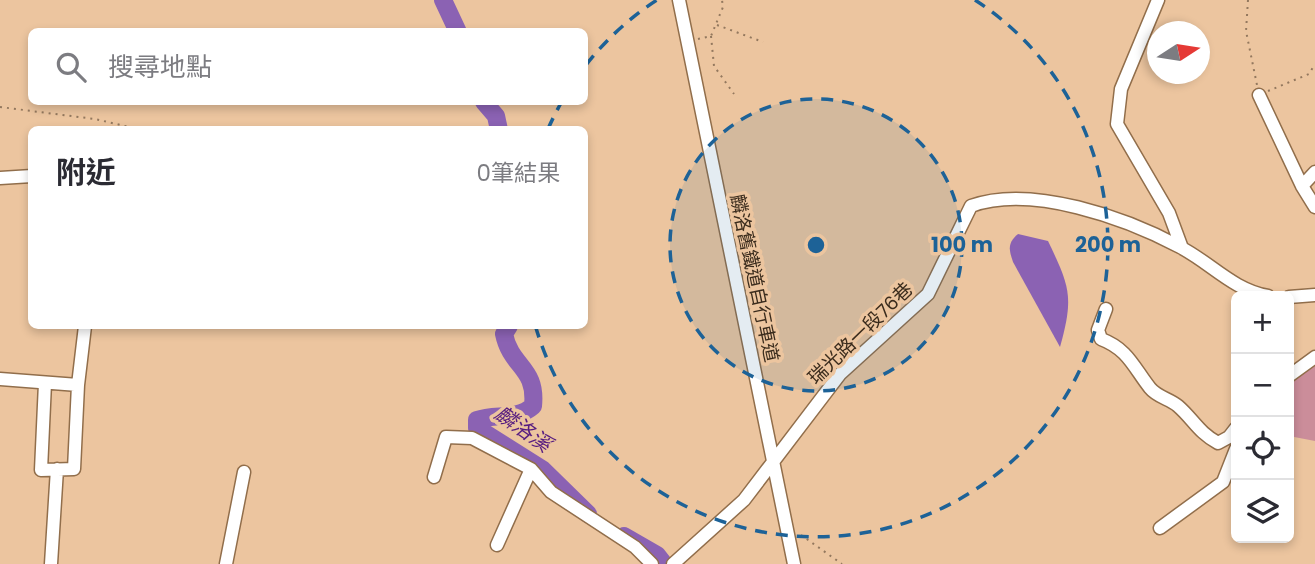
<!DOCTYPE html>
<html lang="zh-TW">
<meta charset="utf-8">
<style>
body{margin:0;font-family:Poppins,"Noto Sans TC",sans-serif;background:#f7f7f7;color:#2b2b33}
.controls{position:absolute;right:21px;bottom:21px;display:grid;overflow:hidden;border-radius:10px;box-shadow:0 4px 10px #0003}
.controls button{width:63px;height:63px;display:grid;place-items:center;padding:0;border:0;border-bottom:2px solid #e1e1e2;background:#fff;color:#2b2b33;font:35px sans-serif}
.compass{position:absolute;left:1147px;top:21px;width:63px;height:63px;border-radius:50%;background:#fff;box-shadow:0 4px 10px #0003;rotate:78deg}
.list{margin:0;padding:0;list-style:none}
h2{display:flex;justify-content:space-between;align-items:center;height:91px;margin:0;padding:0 28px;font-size:30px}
h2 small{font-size:23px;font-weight:400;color:#7c7c81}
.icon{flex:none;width:38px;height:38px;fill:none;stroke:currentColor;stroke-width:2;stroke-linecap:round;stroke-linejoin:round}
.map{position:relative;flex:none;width:1315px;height:564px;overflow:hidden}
.search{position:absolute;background:#fff;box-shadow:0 4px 10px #0003;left:28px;top:28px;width:560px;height:77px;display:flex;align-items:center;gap:18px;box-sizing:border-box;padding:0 24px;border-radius:10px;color:#7c7c81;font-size:26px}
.panel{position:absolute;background:#fff;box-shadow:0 4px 10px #0003;left:28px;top:126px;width:560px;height:203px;border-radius:10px}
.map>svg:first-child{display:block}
</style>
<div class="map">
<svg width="1315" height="564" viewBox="0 0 1315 564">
<rect width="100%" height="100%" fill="#ecc59f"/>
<path fill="#cb8d9a" d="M 1315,360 L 1315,441 L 1289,436 L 1289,384 Z"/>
<path fill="#8b62b3" d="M 1018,234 L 1048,241 C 1070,287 1074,297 1060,347 L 1013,262 C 1009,250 1007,243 1018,234 Z"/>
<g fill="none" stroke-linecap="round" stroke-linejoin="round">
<path stroke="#8b62b3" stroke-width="18" d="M 443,0 L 458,32
M 484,102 L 496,116 L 499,130
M 509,326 L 504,334 C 511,368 537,367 533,406 C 516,421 496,413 477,420 L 477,428 L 542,469 L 588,514
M 624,536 L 657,555 L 664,564"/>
<defs>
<path id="minor" d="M 679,0 L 794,564
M 1158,0 L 1121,89 L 1117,124 L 1169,213 L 1182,248
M 1259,95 L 1302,186 L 1315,207
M 0,178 L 32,176
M 1302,186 L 1315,172
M 1289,297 L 1315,295
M 1106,309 L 1098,330 L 1101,339 C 1128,349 1134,368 1150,388 C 1157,397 1170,399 1178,406 C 1193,419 1199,433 1218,443 L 1229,437 L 1236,428
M 1289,376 L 1315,357
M 0,379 L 78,385
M 45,383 L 41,470 L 74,469 L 78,385 L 85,326
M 434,477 L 446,437 L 472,438 L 531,469 L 551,492 L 635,547 L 652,564
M 1160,528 L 1223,482 L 1236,449
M 497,545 L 531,469
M 51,564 L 57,469
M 226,564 L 244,472
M 673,564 L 744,500 L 840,374 L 928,294 L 971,206 C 1031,184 1126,218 1180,247 C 1211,263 1233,290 1268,296"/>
</defs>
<use href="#minor" stroke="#916e4b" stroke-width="15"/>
<path stroke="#93785e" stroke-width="2" stroke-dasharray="2 5" stroke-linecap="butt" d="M 1248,0 L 1246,31 L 1257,85
M 717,25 L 763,42
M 711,36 L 714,66 L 734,94
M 698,39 L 711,36 L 723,7 L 722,0
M 1268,91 L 1309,74 L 1315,64
M 0,107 L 95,119 L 142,130
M 801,535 L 842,564"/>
<use href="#minor" stroke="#fff" stroke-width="12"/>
</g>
<circle cx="816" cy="245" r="146" fill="#1d6297" fill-opacity=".12"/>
<g fill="none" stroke="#1d6297" stroke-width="3.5" stroke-dasharray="12 9">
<circle cx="816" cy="245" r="146"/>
<path d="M548 129A292 292 0 0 1 561 103M586 65A292 292 0 0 1 657 0M975 0A292 292 0 1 1 536 328"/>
</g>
<g text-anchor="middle" stroke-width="7" stroke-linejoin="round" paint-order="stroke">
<g font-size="19" fill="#3b2c1d" stroke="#ecc59f">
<text transform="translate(755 278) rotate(78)" y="7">麟洛舊鐵道自行車道</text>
<text transform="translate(860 333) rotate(-44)" y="7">瑞光路一段76巷</text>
</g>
<g font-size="21" font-style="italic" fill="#561c80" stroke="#ecc59f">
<text transform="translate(523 429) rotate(35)" y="7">麟洛溪</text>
</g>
</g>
<circle cx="816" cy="245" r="10" fill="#1d6297" stroke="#ecc59f" stroke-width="3.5"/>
<g font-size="21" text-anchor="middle" font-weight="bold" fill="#1d6297" stroke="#ecc59f" stroke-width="7" stroke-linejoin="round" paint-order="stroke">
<text x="962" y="252">100 m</text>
<text x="1108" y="252">200 m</text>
</g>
</svg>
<div class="controls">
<button>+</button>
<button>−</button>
<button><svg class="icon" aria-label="locate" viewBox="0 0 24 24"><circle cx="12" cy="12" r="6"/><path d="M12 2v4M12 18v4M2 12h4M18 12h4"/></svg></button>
<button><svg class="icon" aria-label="layers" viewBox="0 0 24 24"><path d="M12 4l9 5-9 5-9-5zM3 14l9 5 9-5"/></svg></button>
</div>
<svg class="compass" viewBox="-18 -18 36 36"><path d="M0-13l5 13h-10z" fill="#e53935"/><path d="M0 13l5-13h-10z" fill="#7c7c81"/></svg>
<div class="search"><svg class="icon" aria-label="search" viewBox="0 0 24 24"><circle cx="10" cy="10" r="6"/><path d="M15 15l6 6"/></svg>搜尋地點</div>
<section class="panel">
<h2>附近<small>0筆結果</small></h2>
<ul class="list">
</ul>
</section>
</div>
